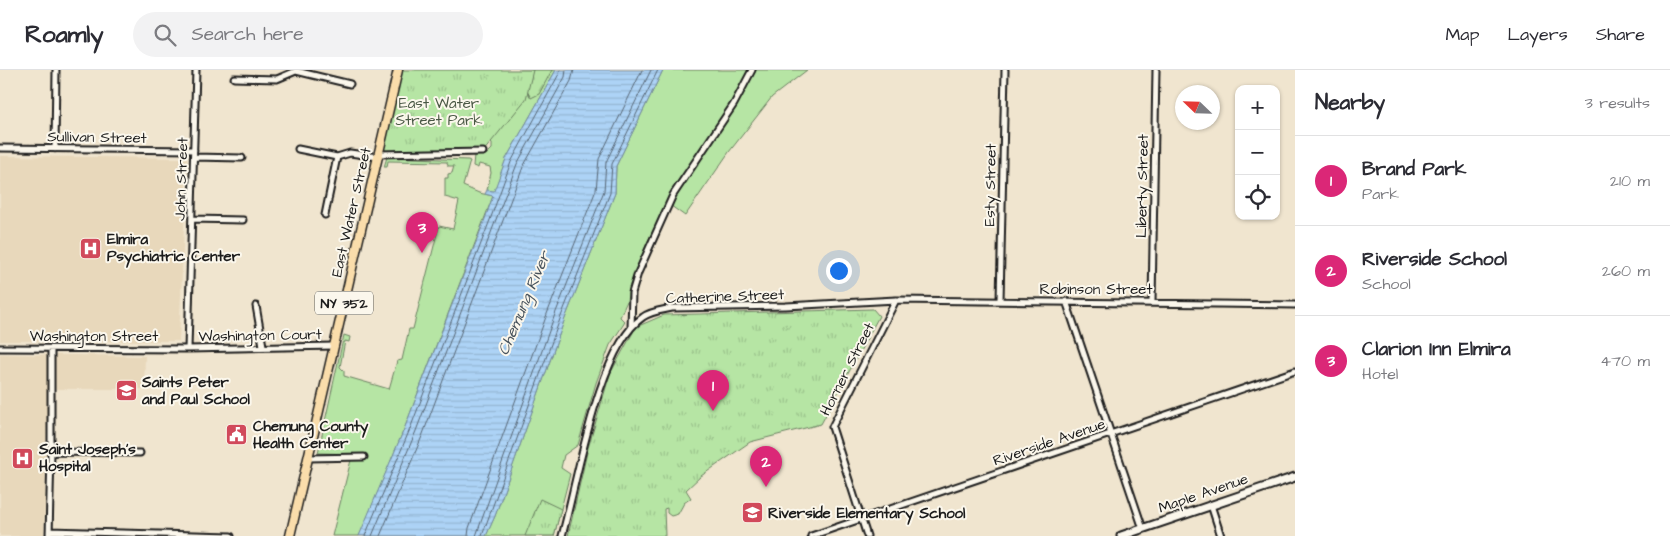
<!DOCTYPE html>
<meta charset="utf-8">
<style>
body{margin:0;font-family:"Architects Daughter",sans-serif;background:#f2f2f3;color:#2b2b33}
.controls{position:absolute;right:15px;top:15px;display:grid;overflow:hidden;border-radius:10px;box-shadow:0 1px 4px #0004}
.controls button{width:45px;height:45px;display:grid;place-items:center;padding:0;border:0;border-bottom:1px solid #e1e1e2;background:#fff;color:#2b2b33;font:25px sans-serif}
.compass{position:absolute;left:1175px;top:15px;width:45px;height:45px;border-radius:50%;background:#fff;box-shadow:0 1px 4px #0004;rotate:293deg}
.you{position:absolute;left:838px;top:200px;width:18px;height:18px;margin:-12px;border:4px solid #fff;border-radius:50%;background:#1a73e8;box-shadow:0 0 0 8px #1a73e833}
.badge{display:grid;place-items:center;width:32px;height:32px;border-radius:50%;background:#db2777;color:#fff;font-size:16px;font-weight:700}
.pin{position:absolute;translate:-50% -41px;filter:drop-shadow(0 1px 2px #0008)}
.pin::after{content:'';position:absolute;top:26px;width:18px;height:15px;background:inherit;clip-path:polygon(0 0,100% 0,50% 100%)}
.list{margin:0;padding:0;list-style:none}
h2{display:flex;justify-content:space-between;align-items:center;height:65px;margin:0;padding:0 20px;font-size:21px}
h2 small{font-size:16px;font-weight:400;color:#7c7c81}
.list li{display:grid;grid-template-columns:32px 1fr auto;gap:15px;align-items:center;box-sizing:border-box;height:90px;padding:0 20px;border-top:1px solid #e1e1e2}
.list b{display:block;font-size:19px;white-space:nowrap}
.list p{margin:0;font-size:16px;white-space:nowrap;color:#7c7c81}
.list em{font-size:16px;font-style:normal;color:#7c7c81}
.icon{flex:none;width:28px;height:28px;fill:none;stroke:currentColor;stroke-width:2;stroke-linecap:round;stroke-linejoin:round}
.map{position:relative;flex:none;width:1295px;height:466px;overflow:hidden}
header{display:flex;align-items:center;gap:30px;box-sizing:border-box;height:70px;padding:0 25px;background:#fff;border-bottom:1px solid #e1e1e2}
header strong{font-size:24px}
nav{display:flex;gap:28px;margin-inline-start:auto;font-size:18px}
.search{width:350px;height:45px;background:#f2f2f3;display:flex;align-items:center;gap:12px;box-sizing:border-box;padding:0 18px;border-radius:28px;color:#7c7c81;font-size:19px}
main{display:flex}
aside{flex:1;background:#fff}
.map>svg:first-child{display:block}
</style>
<header>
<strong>Roamly</strong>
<div class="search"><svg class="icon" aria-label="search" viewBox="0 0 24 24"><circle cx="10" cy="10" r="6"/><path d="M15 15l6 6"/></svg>Search here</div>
<nav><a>Map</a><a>Layers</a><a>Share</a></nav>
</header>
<main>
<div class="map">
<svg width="1295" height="466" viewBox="0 0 1295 466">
<defs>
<pattern id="forest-firs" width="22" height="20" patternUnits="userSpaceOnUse" patternTransform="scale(1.25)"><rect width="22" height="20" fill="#b6e5a4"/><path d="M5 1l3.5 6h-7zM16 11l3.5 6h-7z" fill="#9cc48d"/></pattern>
<pattern id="park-tufts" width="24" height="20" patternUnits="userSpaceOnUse" patternTransform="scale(1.25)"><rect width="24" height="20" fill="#b6e5a4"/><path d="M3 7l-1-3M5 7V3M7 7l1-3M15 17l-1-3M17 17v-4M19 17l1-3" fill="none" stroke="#9cc48d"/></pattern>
<pattern id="water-rules" width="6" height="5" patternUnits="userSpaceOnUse" patternTransform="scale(1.25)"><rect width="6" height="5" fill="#add3f6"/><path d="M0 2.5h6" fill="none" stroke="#94b5d2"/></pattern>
</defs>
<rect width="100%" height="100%" fill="#f0e5cf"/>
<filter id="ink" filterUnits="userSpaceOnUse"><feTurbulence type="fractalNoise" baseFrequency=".02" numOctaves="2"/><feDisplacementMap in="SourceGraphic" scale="10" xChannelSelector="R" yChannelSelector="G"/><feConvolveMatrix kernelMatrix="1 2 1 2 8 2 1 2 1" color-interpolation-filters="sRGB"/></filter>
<g filter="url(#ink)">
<path fill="#e8d8bb" d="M 0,86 L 187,88 L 179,271 L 0,271 Z
M 0,284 L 145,286 L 144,319 L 48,319 L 44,466 L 0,466 Z"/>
<path fill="#b6e5a4" stroke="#698060" d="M 520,0 L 556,0 L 506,89 L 494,122 L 487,120 L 491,103 L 490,97 L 479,94 L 478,98 L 473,96 L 474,85 L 487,84 L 492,79 L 492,74 L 487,69 Z
M 663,0 L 807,0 L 772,27 L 729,82 L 685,146 L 667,133 L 647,173 L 629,217 L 627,231 L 620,247 L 625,252 L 610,275 L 596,313 L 578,375 L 564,385 L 561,398 L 570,404 L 554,466 L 486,466 L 495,446 L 564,251 L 615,123 L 616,96 Z
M 387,87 L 468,90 L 470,91 L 463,116 L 479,123 L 493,126 L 405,357 L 362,460 L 359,466 L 332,466 L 351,390 L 363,390 L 363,384 L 318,383 L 344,265 L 350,267 L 349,272 L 345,271 L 340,297 L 344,301 L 344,306 L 389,319 L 397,291 L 402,290 L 409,259 L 413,259 L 439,156 L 453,159 L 459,131 L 445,127 L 445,108 L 448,108 L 448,104 L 452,103 L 454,96 L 448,96 L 447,92 L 388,91 L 387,97 L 384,97 Z"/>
<path fill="url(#forest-firs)" stroke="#698060" d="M 531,0 L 552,0 L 539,24 L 531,28 L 526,19 Z"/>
<path fill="url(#park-tufts)" stroke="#698060" d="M 401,0 L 533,0 L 526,29 L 483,82 L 378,84 Z
M 873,239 L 879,246 L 821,354 L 750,372 L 701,406 L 686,420 L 691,428 L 684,433 L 678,444 L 671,446 L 667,443 L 667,438 L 664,439 L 665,466 L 568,466 L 588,378 L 610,304 L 636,257 L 664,245 Z
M 540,429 L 561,439 L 554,466 L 525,466 Z"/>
<path fill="url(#water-rules)" stroke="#738a9f" d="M 556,0 L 663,0 L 616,96 L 615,123 L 564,251 L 495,446 L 486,466 L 359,466 L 405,357 L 485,149 L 493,126 L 485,124 L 487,120 L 494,121 L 506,89 Z"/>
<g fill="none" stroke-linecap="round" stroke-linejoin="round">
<path stroke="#566573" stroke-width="1" d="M 365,466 L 410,359 L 490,150 L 511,92 L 559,4 L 560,0
M 372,466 L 416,361 L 517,94 L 565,7 L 566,0
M 380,466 L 423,364 L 523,97 L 571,11 L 574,0
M 468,466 L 469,458 L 547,244 L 596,120 L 599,89 L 642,0
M 476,466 L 554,247 L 604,121 L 606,92 L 651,0
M 482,466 L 560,249 L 610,123 L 612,94 L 658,0"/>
<defs>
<path id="street" d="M 234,8 L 277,9 L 296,1 L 350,14
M 0,78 L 194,80
M 55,79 L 56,0
M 298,79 L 337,87
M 378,84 L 483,82
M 194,87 L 242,88
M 325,145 L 337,87 L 350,83 L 378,87
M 192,149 L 243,150
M 1000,231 L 1005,0
M 1066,231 L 1143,459
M 1152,232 L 1156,0
M 256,236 L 263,276
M 631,258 L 632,223 L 638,203 L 673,125 L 734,34 L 752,0
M 0,278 L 188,279 L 334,276
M 188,279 L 196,0
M 51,382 L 140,383
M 308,388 L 364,387
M 1211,435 L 1221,466
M 49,461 L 231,466
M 49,466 L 51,382 L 51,279
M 562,466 C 577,413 598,277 643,247 C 651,241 663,240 672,238 L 786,236 L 896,230 L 1295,235
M 811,466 L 1295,301
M 867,466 L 832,357 L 896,230"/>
<path id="secondary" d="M 1121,466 L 1295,407"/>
<path id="primary" d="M 290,466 L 398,0"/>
</defs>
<use href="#street" stroke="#1c1c1c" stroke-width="9"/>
<use href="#secondary" stroke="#1c1c1c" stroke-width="11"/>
<use href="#primary" stroke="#1c1c1c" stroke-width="11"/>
<use href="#street" stroke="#fbf7ec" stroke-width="5"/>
<use href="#secondary" stroke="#fbf7ec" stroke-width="7"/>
<use href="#primary" stroke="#faddab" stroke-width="8"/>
</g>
</g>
<defs>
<symbol id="hospital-square" viewBox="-11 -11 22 22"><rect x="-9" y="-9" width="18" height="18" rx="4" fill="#d1495b" stroke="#fbf7ec"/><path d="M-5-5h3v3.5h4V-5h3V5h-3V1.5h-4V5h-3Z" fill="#fff"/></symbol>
<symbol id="school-square" viewBox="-11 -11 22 22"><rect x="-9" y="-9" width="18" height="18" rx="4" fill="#d1495b" stroke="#fbf7ec"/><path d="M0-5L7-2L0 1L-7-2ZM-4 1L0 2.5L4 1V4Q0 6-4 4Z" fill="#fff"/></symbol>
<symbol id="civic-square" viewBox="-11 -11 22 22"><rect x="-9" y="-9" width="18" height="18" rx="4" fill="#d1495b" stroke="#fbf7ec"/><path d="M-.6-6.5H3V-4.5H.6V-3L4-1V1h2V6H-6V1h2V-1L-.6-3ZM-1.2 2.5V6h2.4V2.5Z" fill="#fff"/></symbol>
</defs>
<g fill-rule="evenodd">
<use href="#hospital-square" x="78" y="166" width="25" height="25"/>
<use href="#school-square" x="114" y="308" width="25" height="25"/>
<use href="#civic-square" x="224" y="352" width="25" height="25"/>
<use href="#hospital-square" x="10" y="376" width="25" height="25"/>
<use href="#school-square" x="740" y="430" width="25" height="25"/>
</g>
<g text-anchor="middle" stroke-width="4" stroke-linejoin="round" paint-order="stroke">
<rect fill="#fbf7ec" stroke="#5f5e5a" stroke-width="1" x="315" y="221.5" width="58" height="23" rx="4"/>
<g font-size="14" font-weight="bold" fill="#1c1c1c">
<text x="344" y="238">NY 352</text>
</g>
<g font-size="15" fill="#4a5845" stroke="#fbf7ec">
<text x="439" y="38">East Water<tspan x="439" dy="17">Street Park</tspan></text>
</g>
<g font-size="15" fill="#1c1c1c" stroke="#fbf7ec">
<text transform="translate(97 67) rotate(1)" y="5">Sullivan Street</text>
<text transform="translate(181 109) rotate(-88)" y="5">John Street</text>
<text transform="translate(990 115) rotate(-89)" y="5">Esty Street</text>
<text transform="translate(1142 116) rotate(-89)" y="5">Liberty Street</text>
<text transform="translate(351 142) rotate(-77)" y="5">East Water Street</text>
<text x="1096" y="224">Robinson Street</text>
<text transform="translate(725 226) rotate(-2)" y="5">Catherine Street</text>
<text transform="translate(260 265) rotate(-1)" y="5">Washington Court</text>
<text x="94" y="271">Washington Street</text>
<text transform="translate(847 299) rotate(-63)" y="5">Horner Street</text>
<text transform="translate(1049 372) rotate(-19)" y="5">Riverside Avenue</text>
<text transform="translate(1203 423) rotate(-19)" y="5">Maple Avenue</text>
</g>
<g font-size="15" font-weight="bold" fill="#1c1c1c" stroke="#fbf7ec" text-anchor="start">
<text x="107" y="174">Elmira<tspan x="107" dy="17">Psychiatric Center</tspan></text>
<text x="142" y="317">Saints Peter<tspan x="142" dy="17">and Paul School</tspan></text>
<text x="253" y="361">Chemung County<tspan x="253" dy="17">Health Center</tspan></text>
<text x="39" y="384">Saint Joseph's<tspan x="39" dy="17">Hospital</tspan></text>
<text x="768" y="448">Riverside Elementary School</text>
</g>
<g font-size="16" font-style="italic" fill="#48535d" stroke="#fbf7ec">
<text transform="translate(523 233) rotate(-67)" y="6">Chemung River</text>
</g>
</g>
</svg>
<div class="controls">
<button>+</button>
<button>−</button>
<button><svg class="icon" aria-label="locate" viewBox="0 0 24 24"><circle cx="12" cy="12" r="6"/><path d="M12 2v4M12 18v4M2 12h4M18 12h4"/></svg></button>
</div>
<svg class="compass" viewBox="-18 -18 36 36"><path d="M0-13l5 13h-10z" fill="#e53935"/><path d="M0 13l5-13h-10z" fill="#7c7c81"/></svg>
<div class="you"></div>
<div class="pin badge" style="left:713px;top:341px">1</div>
<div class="pin badge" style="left:766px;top:417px">2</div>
<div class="pin badge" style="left:422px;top:183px">3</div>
</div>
<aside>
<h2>Nearby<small>3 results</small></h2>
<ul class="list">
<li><span class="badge">1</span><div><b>Brand Park</b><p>Park</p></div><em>210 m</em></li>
<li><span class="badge">2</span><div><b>Riverside School</b><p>School</p></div><em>260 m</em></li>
<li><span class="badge">3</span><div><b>Clarion Inn Elmira</b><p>Hotel</p></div><em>470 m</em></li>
</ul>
</aside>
</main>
